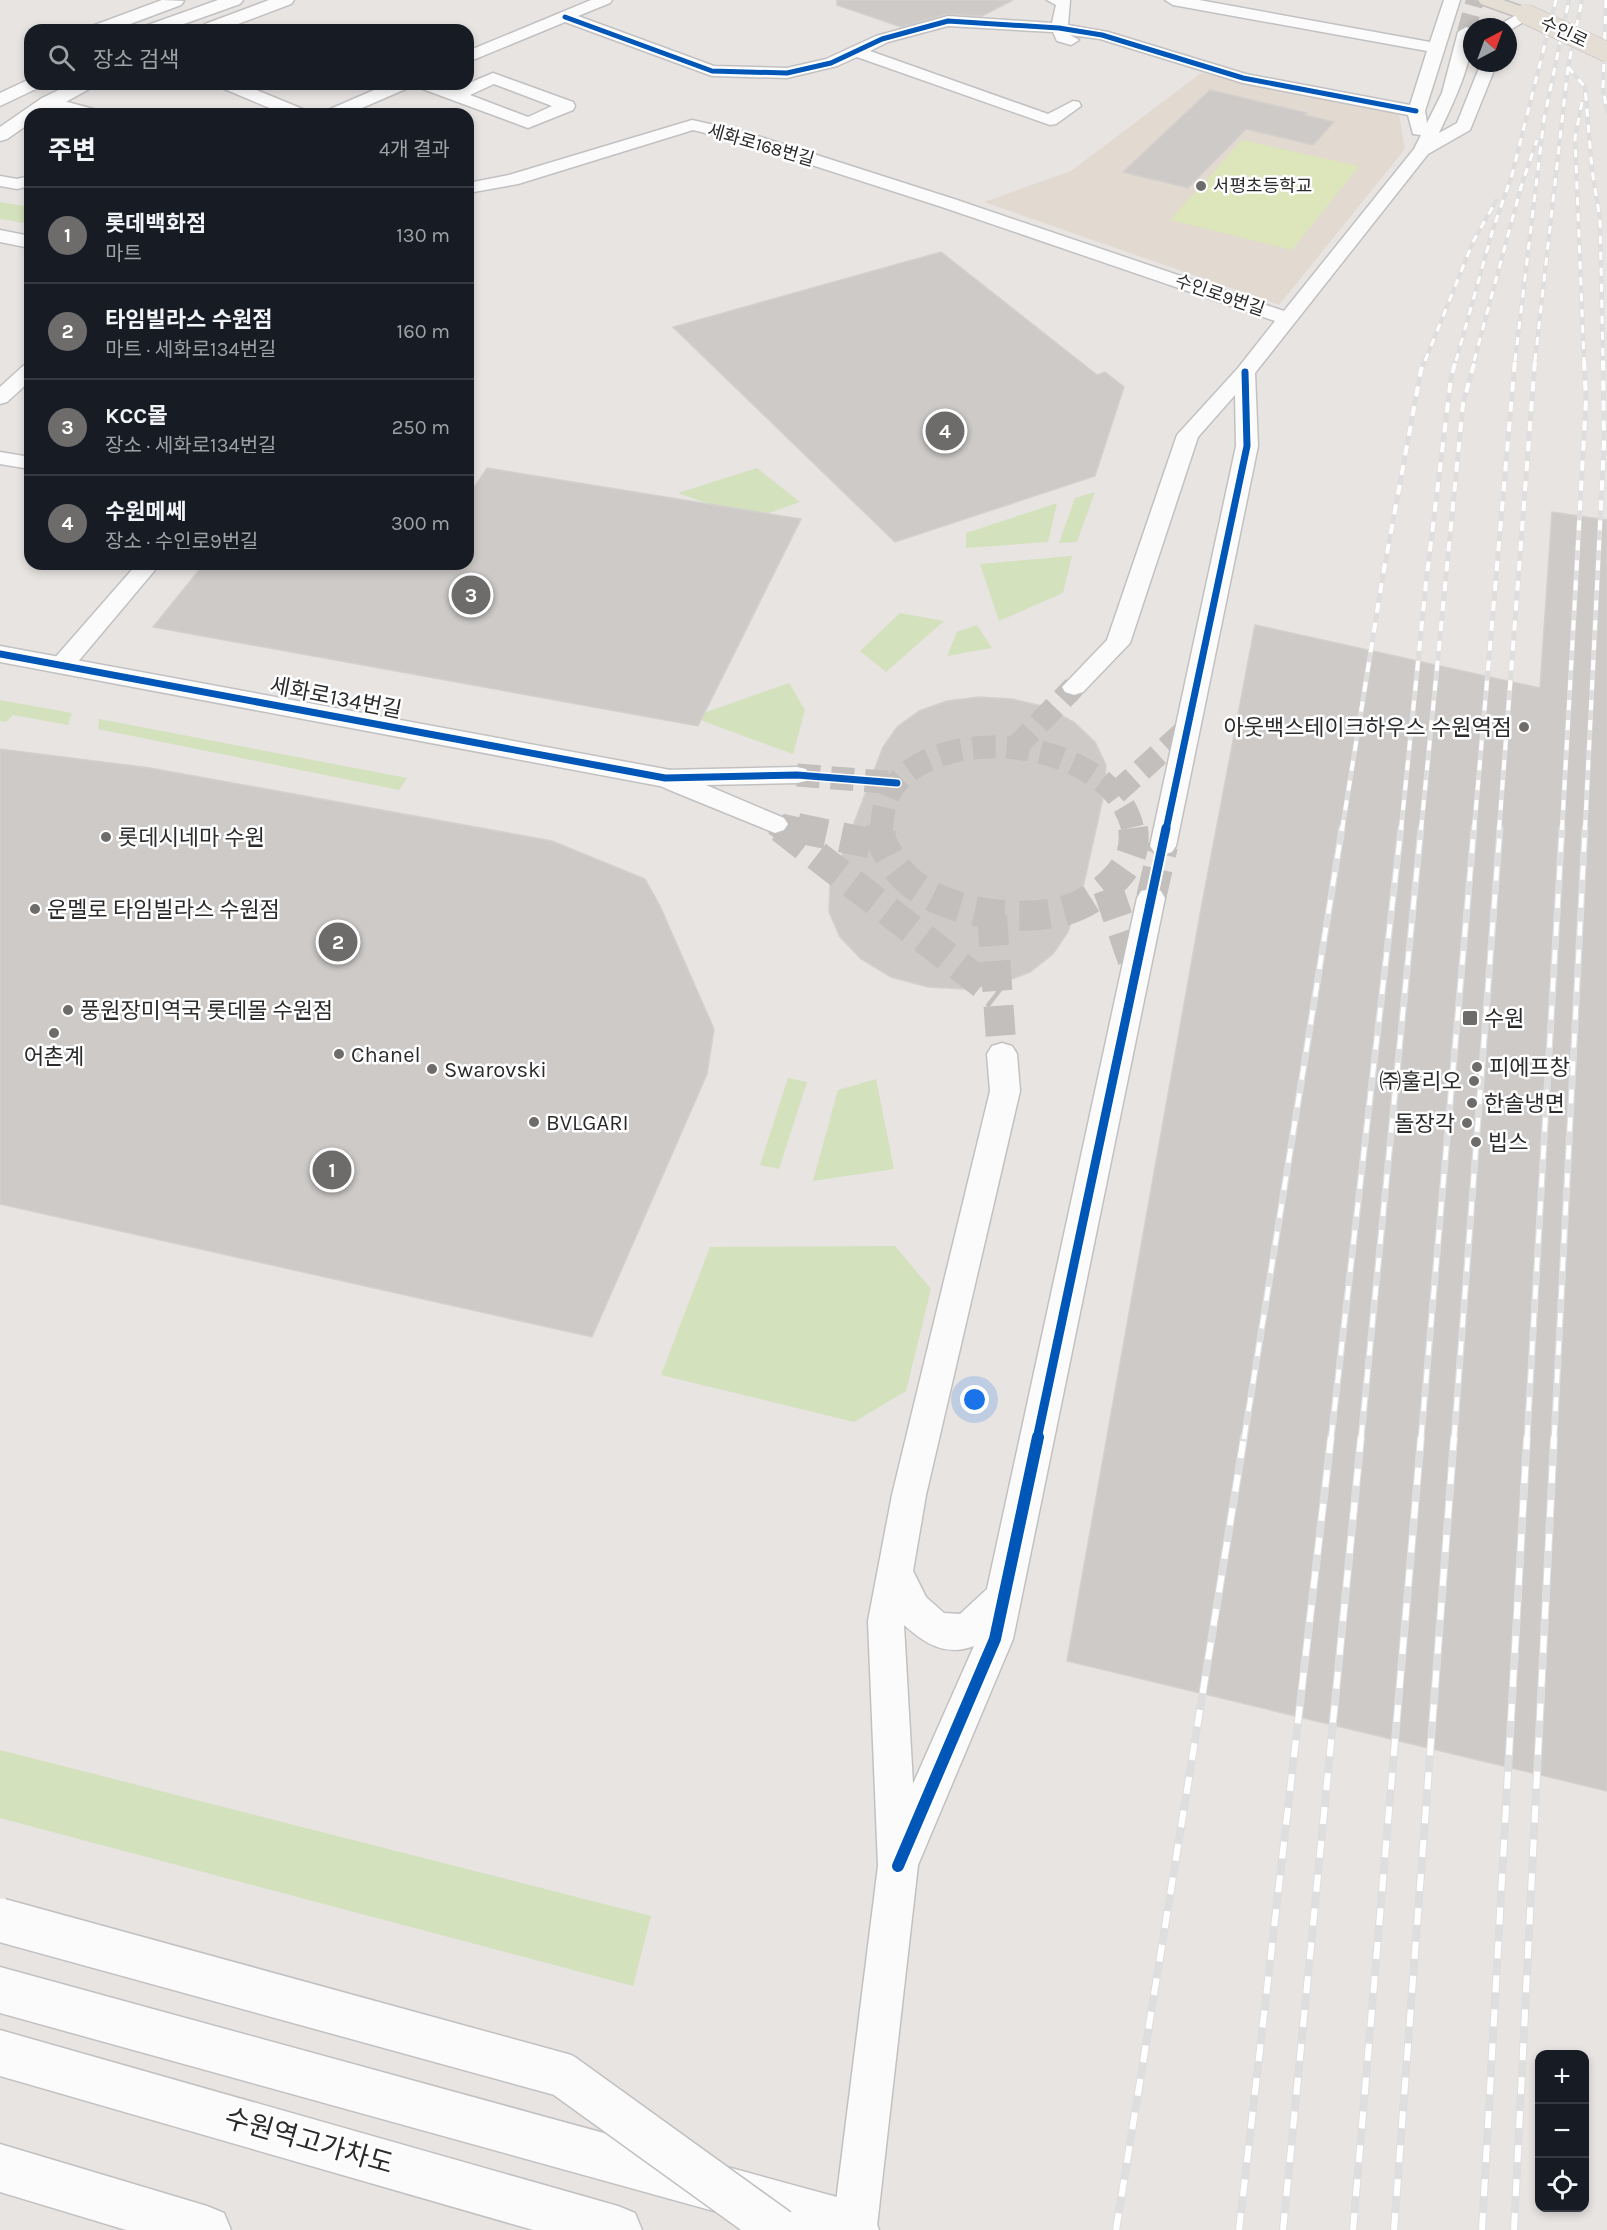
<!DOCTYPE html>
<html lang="ko">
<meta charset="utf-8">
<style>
body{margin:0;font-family:Karla,"Noto Sans KR",sans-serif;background:#20242c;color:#f1f3f6}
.controls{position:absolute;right:18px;bottom:18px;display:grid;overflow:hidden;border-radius:12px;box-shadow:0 3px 9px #0003}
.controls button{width:54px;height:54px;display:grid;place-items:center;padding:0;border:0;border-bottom:2px solid #363941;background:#171b24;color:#f1f3f6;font:30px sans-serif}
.compass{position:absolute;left:1463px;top:18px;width:54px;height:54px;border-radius:50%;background:#171b24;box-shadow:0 3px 9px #0003;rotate:41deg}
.you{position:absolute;left:975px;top:1400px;width:21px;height:21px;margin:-15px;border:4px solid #fff;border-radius:50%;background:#1a73e8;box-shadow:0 0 0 9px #1a73e833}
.badge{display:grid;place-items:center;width:39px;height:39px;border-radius:50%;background:#6d6c6b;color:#fff;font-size:20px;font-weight:700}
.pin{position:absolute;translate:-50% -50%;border:3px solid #fff;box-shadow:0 2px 6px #0006}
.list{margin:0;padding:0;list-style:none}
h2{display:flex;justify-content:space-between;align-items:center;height:78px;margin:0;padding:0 24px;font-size:26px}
h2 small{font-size:20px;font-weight:400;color:#9ea1a6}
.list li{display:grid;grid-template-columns:39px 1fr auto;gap:18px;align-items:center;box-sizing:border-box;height:96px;padding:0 24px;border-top:2px solid #363941}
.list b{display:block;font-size:22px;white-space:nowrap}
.list p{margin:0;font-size:20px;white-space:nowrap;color:#9ea1a6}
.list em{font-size:20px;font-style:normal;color:#9ea1a6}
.icon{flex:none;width:33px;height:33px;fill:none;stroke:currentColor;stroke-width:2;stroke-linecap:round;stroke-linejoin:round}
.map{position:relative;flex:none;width:1607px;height:2230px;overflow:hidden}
.search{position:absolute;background:#171b24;box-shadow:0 3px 9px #0003;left:24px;top:24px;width:450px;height:66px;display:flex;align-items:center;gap:15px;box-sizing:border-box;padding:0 21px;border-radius:18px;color:#9ea1a6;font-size:22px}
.panel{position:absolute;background:#171b24;box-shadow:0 3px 9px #0003;left:24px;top:108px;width:450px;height:462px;border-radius:18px}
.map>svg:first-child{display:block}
</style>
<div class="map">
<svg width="1607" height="2230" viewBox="0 0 1607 2230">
<rect width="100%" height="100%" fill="#e8e4e2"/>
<path fill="#e2d9d0" d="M 1201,73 L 1399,114 L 1405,149 L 1279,305 L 984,202 L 1071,171 Z"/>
<path fill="#d3e1bd" d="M 0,202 L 30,207 L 30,224 L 0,219 Z
M 757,468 L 800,502 L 752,519 L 678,493 Z
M 1095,492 L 1077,542 L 1059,543 L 1075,498 Z
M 1057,503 L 1048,542 L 966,548 L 966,533 Z
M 1072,556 L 1063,593 L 999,621 L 980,564 Z
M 900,613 L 944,621 L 886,672 L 860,651 Z
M 977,625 L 992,648 L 947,656 L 957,632 Z
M 789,683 L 805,710 L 793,754 L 692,717 Z
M 0,700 L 72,713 L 68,725 L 13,715 L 6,722 L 0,721 Z
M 99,719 L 407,778 L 399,790 L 98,729 Z
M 788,1078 L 807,1082 L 779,1169 L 760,1165 Z
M 876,1079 L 894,1169 L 813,1181 L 838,1090 Z
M 895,1246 L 931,1289 L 906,1391 L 854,1422 L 661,1375 L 710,1247 Z
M 0,1750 L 651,1916 L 633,1986 L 0,1818 Z"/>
<path fill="#dde5ba" d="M 1242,140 L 1359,166 L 1292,250 L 1170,220 Z"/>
<path fill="#cdcac8" stroke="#d3d0cd" stroke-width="1.5" d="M 837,0 L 1013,0 L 982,16 L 947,14 L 901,27 L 837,5 Z
M 1210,90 L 1307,113 L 1305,115 L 1334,122 L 1313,145 L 1246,129 L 1188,188 L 1123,172 Z
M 941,252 L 1097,375 L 1105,372 L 1124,387 L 1095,476 L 895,542 L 673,327 Z
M 487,468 L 801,519 L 698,726 L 153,627 L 204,564 L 468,564 L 468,496 Z
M 1552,512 L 1607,520 L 1607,1791 L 1067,1661 L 1201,909 L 1255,625 L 1540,688 Z
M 979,697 L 1012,699 L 1046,707 L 1074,722 L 1095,742 L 1106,765 L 1105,789 L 1084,883 L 1068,932 L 1053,954 L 1030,972 L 999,984 L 964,989 L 928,987 L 891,977 L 861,959 L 840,937 L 829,912 L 830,886 L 883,747 L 897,727 L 919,711 L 947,701 Z
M 0,749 L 150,768 L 552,841 L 645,879 L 660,906 L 714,1029 L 707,1074 L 592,1337 L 0,1204 Z"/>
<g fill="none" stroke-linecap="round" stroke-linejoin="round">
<path stroke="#c2bfbd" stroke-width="18" stroke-dasharray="18 9" stroke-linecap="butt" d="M 1466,32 L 1475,0"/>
<path stroke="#c2bfbd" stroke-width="23" stroke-dasharray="23 11" stroke-linecap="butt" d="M 1015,748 L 1074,687
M 797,775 L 897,783
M 1116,793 L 1188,728
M 775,824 L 783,830
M 781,825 L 804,830
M 881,830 C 883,814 884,799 894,786 C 946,719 1115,741 1133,830"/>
<path stroke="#c2bfbd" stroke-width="30" stroke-dasharray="30 15" stroke-linecap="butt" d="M 781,828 L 998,996
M 797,828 L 883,846
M 881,828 C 879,839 883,845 888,854 C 914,909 1004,924 1059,912 C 1082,907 1101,894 1116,878 C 1130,863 1136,849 1133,828
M 1108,889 L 1136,970
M 1151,898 L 1163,846
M 992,916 L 1002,1054"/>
<defs>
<path id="street" d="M 591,0 L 612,0 L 610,3 L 578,16 L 714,66 L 787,68 L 826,59 L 876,36 L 948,16 L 1052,23 L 1056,5 L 1047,0 L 1070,0 L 1068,25 L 1108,32 L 1246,74 L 1410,105 L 1427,51 L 1173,5 L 1165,0 L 1199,0 L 1430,42 L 1444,0 L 1460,0 L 1425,111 L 1427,123 L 1442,93 L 1458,32 L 1466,27 L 1472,29 C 1474,62 1453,103 1439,133 L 1457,123 L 1481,63 L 1497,63 L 1470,130 L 1428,154 L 1255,373 L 1258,446 L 1176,846 L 1172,852 L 1163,855 L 1154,852 L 1150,846 L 1236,446 L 1235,395 L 1198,437 L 1130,643 L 1083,692 L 1074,695 L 1065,692 L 1062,687 L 1107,640 L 1177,435 L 1238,368 L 1275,321 L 942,207 L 734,140 L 693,130 L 518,184 L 468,193 L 468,183 L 509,175 L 692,120 L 745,132 L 954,199 L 1284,311 L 1414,149 L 1421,135 L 1413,134 L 1408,115 L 1243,83 L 1100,39 L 1070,35 L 1079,40 L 1071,45 L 1057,41 L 1053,32 L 948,26 L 888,42 L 870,51 L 1048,114 L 1073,101 L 1079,102 L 1081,106 L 1056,124 L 1050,125 L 857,57 L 837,66 L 787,78 L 712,76 L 565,22 L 468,62 L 468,51 Z
M 1526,9 L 1534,14 L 1532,17 L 1510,30 L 1508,27 L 1496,27 Z
M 493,73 L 573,102 L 575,106 L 573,110 L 528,128 L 420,88 L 418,84 L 441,84 L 455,89 ZM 494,84 L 552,106 L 528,117 L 470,95 Z
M 220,84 L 242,84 L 305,110 L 308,114 L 284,114 L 222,88 Z
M 388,84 L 410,84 L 408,88 L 348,114 L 325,114 L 328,110 Z
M 49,97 L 97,110 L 100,114 L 72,114 L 43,106 L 41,102 L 43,98 Z
M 0,176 L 17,179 L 30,176 L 30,186 L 17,189 L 0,186 Z
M 0,230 L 30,236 L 30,248 L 0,242 Z
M 30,364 L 30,381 L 7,402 L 0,404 L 0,387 L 23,366 Z
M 0,452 L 30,457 L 30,469 L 0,464 Z
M 137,564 L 160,564 L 71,670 L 62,672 L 53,670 L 50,665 L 53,660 Z
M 797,767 L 806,769 L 810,775 L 806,781 L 797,783 L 706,785 L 784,818 L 788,824 L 784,830 L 775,833 L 667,789 L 656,784 L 652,778 L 656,772 L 665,770 Z
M 1151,889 L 1161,891 L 1165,898 L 1013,1639 L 918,1865 L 877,2226 L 876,2230 L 834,2230 L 833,2226 L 878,1866 L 868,1621 L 892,1495 L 990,1091 L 987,1054 L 992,1046 L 1002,1043 L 1012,1046 L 1017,1054 L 1020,1091 L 926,1495 L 913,1571 L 926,1597 L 944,1613 L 960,1614 L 987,1589 L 1137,898 L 1141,891 ZM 904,1625 C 924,1643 945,1657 974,1646 L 913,1784 Z"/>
<path id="secondary" d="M 162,0 L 184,1 L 181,5 L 114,30 L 89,30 L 92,26 Z
M 218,0 L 243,0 L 240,4 L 167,30 L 142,30 L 145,26 Z
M 269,0 L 294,0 L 291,4 L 222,30 L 204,30 L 202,28 L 205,24 Z
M 30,79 L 30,84 L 41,84 L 38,88 L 0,106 L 0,93 Z
M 71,84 L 94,84 L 91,88 L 44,114 L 30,114 L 30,123 L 7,139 L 0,141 L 0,127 L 42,98 Z
M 0,646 L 665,769 L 675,771 L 679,778 L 675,785 L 665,787 L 0,662 Z
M 0,1967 L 855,2202 L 872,2209 L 879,2230 L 782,2230 L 0,2013 Z
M 0,2030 L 618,2206 L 635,2213 L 642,2230 L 533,2230 L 0,2076 Z
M 0,2144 L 207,2206 L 224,2213 L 231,2230 L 126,2230 L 0,2192 Z"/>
<path id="primary" d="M 1478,0 L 1503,0 L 1532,10 L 1535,14 L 1532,18 L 1520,18 L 1481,4 Z"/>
</defs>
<use href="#street" stroke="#c2c1c2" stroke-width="3"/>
<use href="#secondary" stroke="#c2c1c2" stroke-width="3"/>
<use href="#primary" stroke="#c0bfbe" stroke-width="3"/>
<use href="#street" fill="#fcfbfb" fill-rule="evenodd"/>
<use href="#secondary" fill="#fcfbfb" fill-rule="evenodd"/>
<use href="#primary" fill="#e5ded5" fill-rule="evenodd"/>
<defs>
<path id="rail-far3" d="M 1606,0 L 1603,88 L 1607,111
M 1568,67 L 1585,87 L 1592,170 L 1600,219 L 1603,361
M 1582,102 L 1575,138 L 1584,361
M 1425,361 L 1473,242 L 1496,201
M 1456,361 L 1493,229 L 1512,175 L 1556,0
M 1474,361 L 1521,187 L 1537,140
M 1515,361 L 1544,119 L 1569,0
M 1535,361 L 1568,67 L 1582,0"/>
<path id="rail-far2" d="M 1342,830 L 1383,575 L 1421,370 L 1425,360
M 1401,830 L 1426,583 L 1451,378 L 1456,360
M 1421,830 L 1463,404 L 1475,360
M 1474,830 L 1515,360
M 1499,830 L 1535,360
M 1562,830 L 1586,400 L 1584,360
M 1585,830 L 1604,444 L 1603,360"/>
<path id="rail-far1" d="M 1244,1439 L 1342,828
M 1331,1439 L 1401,828
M 1361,1439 L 1421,828
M 1421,1439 L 1474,828
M 1454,1439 L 1500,828
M 1527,1439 L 1562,828
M 1554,1439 L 1585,828"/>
<path id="rail" d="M 1116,2230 L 1244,1437
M 1239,2230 L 1331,1437
M 1283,2230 L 1361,1437
M 1353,2230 L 1421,1437
M 1394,2230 L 1454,1437
M 1482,2230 L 1527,1437
M 1514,2230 L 1554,1437"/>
</defs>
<use href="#rail-far3" stroke="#dededf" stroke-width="4.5"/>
<use href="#rail-far2" stroke="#dededf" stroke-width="5"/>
<use href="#rail-far1" stroke="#dededf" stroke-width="7"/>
<use href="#rail" stroke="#dededf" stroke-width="8"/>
<use href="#rail-far3" stroke="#fff" stroke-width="3" stroke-dasharray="8" stroke-linecap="butt"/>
<use href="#rail-far2" stroke="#fff" stroke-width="4" stroke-dasharray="10" stroke-linecap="butt"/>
<use href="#rail-far1" stroke="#fff" stroke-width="4.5" stroke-dasharray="14" stroke-linecap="butt"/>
<use href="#rail" stroke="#fff" stroke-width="6" stroke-dasharray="17" stroke-linecap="butt"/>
<defs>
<path id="secondary-bridge" d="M 0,1920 L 563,2075 L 778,2230"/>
<path id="primary-bridge" d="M 1526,14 L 1607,52"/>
</defs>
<use href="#secondary-bridge" stroke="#c2c1c2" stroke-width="46" stroke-linecap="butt"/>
<use href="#primary-bridge" stroke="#c0bfbe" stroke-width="21" stroke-linecap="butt"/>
<use href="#secondary-bridge" stroke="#fcfbfb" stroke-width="43"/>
<use href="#primary-bridge" stroke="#e5ded5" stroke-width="20"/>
<defs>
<path id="cycleway-far3" d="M 565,17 L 712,71 L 787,73 L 831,63 L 882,39 L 948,21 L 1059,28 L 1102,35 L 1243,78 L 1416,111"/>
<path id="cycleway-far2" d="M 0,654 L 665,778 L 797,775 L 897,783
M 1166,830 L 1247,446 L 1245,372"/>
<path id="cycleway-far1" d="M 1037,1439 L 1166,828"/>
<path id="cycleway" d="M 898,1866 L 995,1639 L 1038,1437"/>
</defs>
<use href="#cycleway-far3" stroke="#fff" stroke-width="8"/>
<use href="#cycleway-far2" stroke="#fff" stroke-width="10"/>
<use href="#cycleway-far1" stroke="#fff" stroke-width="13"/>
<use href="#cycleway" stroke="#fff" stroke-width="16"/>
<use href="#cycleway-far3" stroke="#0057b8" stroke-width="5"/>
<use href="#cycleway-far2" stroke="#0057b8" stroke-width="7"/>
<use href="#cycleway-far1" stroke="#0057b8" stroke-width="9"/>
<use href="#cycleway" stroke="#0057b8" stroke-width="12"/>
</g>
<g fill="#6d6c6b" stroke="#fff" stroke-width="2">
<circle cx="1201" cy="186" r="6"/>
<circle cx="1524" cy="727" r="6"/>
<circle cx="106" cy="837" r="6"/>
<circle cx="35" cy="909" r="6"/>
<circle cx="68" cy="1010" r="6"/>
<rect x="1462" y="1010" width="16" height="16" rx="3"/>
<circle cx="54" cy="1033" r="6"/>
<circle cx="339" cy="1054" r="6"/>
<circle cx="1477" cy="1067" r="6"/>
<circle cx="432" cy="1069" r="6"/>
<circle cx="1474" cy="1081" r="6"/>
<circle cx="1472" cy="1103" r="6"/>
<circle cx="534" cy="1122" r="6"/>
<circle cx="1467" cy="1123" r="6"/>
<circle cx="1476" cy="1142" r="6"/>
</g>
<g text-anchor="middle" stroke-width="5" stroke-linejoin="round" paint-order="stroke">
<g font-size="18" fill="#2b2b2b" stroke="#fff">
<text transform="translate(1564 32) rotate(25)" y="6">수인로</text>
<text transform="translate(761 145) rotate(16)" y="6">세화로168번길</text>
<text transform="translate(1220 295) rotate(19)" y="6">수인로9번길</text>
</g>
<g font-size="18" fill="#2b2b2b" stroke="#fff" text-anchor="start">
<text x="1213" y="192">서평초등학교</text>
</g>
<g font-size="22" fill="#2b2b2b" stroke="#fff">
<text transform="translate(336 697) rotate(11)" y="8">세화로134번길</text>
</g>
<g font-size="22" fill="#2b2b2b" stroke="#fff" text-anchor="start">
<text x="1512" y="735" text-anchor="end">아웃백스테이크하우스 수원역점</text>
<text x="118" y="845">롯데시네마 수원</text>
<text x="47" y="917">운멜로 타임빌라스 수원점</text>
<text x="80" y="1018">풍원장미역국 롯데몰 수원점</text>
<text x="1484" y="1026">수원</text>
<text x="351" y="1062">Chanel</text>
<text x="54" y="1064" text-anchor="middle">어촌계</text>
<text x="1489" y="1075">피에프창</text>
<text x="444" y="1077">Swarovski</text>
<text x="1462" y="1089" text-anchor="end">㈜훌리오</text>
<text x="1484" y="1111">한솔냉면</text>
<text x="546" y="1130">BVLGARI</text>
<text x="1455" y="1131" text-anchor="end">돌장각</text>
<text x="1488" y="1150">빕스</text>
</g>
<g font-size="27" fill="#2b2b2b" stroke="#fff">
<text transform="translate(309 2141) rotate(16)" y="9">수원역고가차도</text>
</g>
</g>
</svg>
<div class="controls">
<button>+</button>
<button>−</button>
<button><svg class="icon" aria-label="locate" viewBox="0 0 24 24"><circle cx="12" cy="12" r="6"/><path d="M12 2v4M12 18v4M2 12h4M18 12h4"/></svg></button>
</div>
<svg class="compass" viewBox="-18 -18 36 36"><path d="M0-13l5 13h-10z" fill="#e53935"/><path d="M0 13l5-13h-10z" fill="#9ea1a6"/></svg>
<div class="you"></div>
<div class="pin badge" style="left:332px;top:1170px">1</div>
<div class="pin badge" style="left:338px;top:942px">2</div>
<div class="pin badge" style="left:471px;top:595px">3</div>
<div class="pin badge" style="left:945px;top:431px">4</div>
<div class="search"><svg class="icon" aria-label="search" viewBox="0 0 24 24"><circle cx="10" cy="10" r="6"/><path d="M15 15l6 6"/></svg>장소 검색</div>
<section class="panel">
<h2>주변<small>4개 결과</small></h2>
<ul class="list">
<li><span class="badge">1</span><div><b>롯데백화점</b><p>마트</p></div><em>130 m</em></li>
<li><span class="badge">2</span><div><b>타임빌라스 수원점</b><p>마트 · 세화로134번길</p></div><em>160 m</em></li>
<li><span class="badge">3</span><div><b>KCC몰</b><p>장소 · 세화로134번길</p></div><em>250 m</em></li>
<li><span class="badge">4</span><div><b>수원메쎄</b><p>장소 · 수인로9번길</p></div><em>300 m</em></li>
</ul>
</section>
</div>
